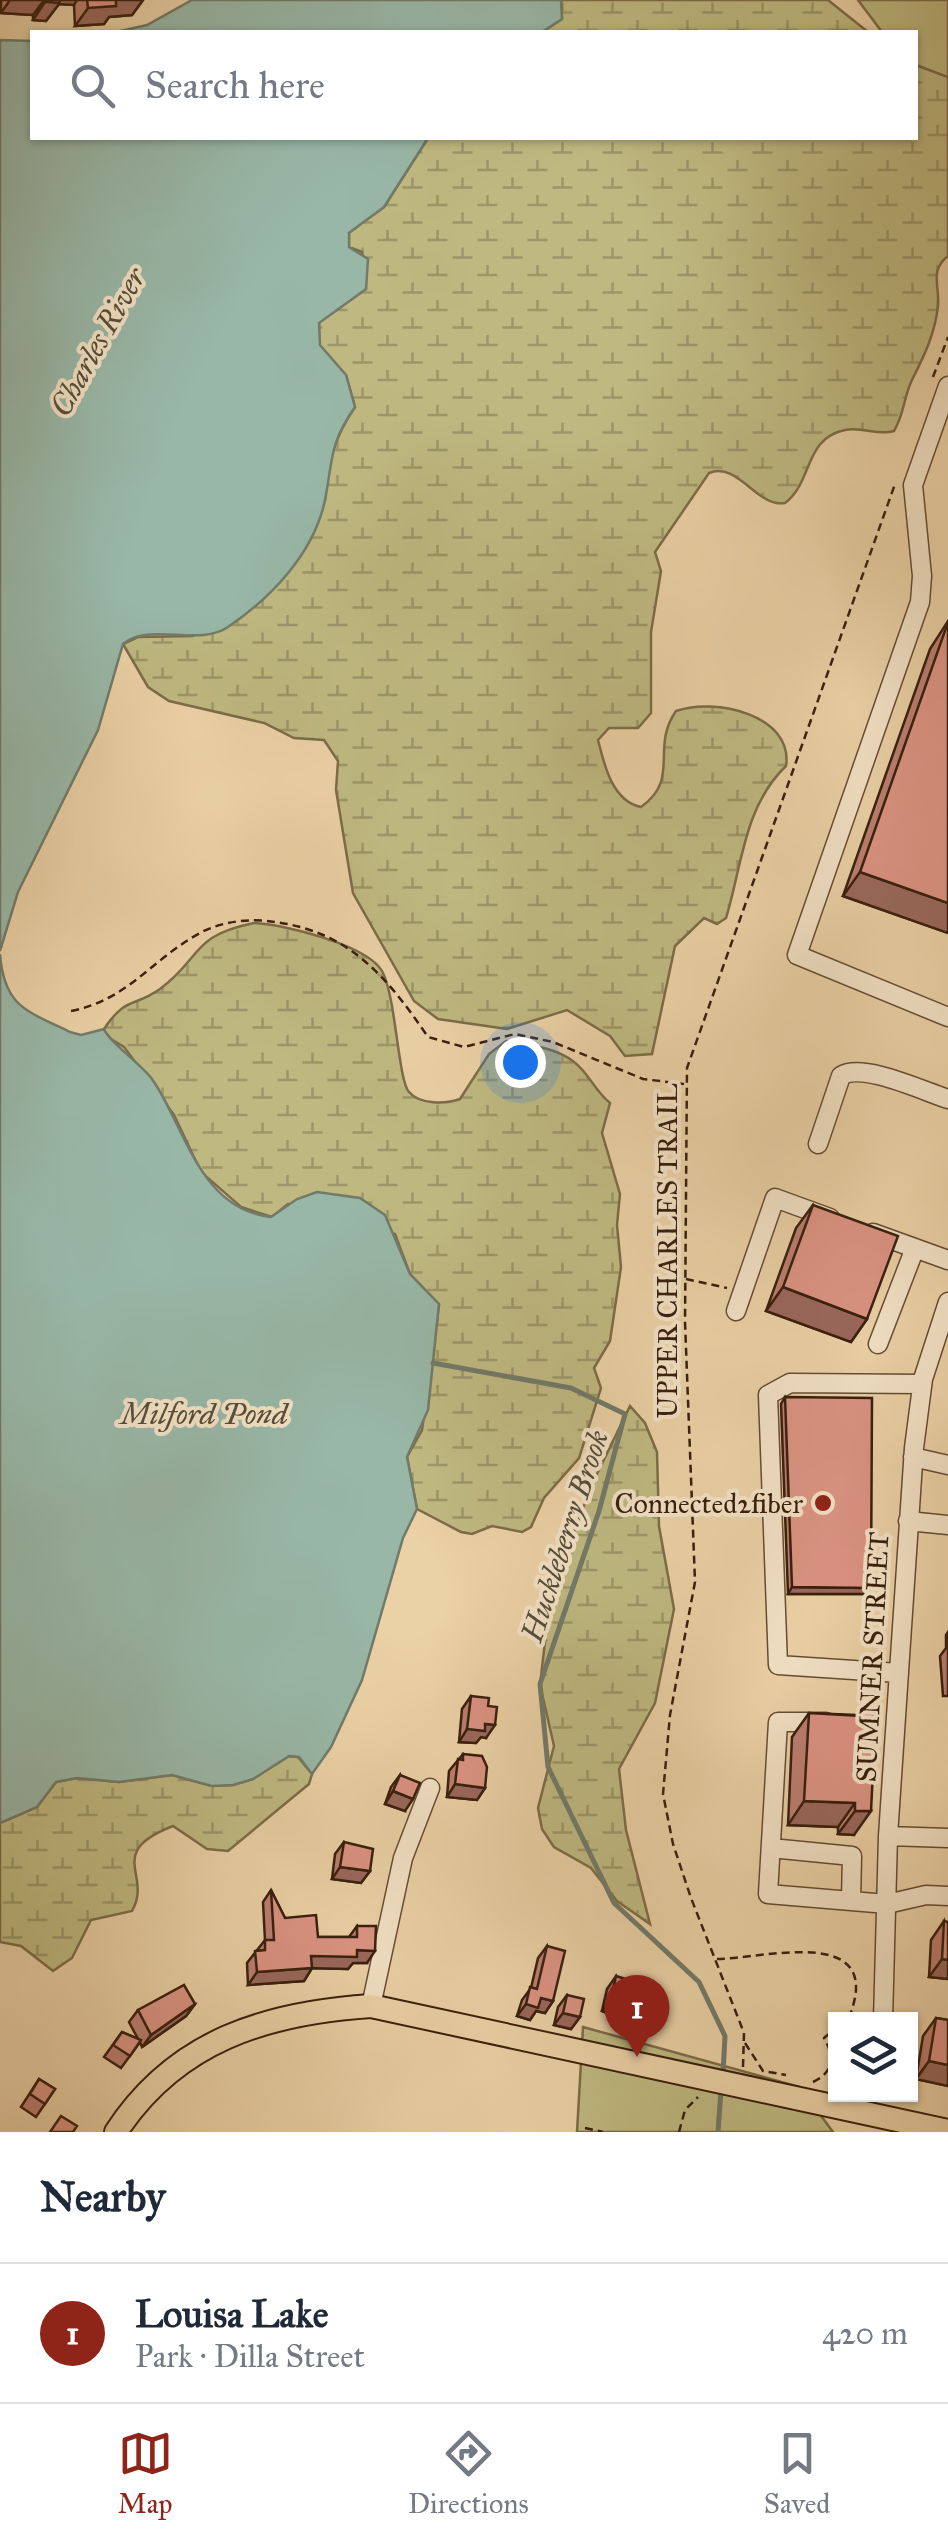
<!DOCTYPE html>
<meta charset="utf-8">
<style>
body{margin:0;font-family:"IM FELL Great Primer",serif;background:#f2f2f3;color:#1f2937}
.controls{position:absolute;right:30px;bottom:30px;display:grid;overflow:hidden;border-radius:0px;box-shadow:0 2px 8px #0004}
.controls button{width:90px;height:90px;display:grid;place-items:center;padding:0;border:0;border-bottom:2px solid #e0e1e3;background:#fff;color:#1f2937;font:50px sans-serif}
.you{position:absolute;left:520px;top:1062px;width:35px;height:35px;margin:-25px;border:8px solid #fff;border-radius:50%;background:#1a73e8;box-shadow:0 0 0 15px #1a73e833}
.badge{display:grid;place-items:center;width:65px;height:65px;border-radius:50%;background:#8f2418;color:#fff;font-size:32px;font-weight:700}
.pin{position:absolute;translate:-50% -82px;filter:drop-shadow(0 2px 5px #0008)}
.pin::after{content:'';position:absolute;top:52px;width:35px;height:30px;background:inherit;clip-path:polygon(0 0,100% 0,50% 100%)}
.list{margin:0;padding:0;list-style:none}
h2{display:flex;justify-content:space-between;align-items:center;height:130px;margin:0;padding:0 40px;font-size:42px}
h2 small{font-size:32px;font-weight:400;color:#747a83}
.list li{display:grid;grid-template-columns:65px 1fr auto;gap:30px;align-items:center;box-sizing:border-box;height:140px;padding:0 40px;border-top:2px solid #e0e1e3}
.list b{display:block;font-size:38px;white-space:nowrap}
.list p{margin:0;font-size:32px;white-space:nowrap;color:#747a83}
.list em{font-size:32px;font-style:normal;color:#747a83}
.icon{flex:none;width:55px;height:55px;fill:none;stroke:currentColor;stroke-width:2;stroke-linecap:round;stroke-linejoin:round}
.map{position:relative;flex:none;width:948px;height:2132px;overflow:hidden}
.search{position:absolute;background:#fff;box-shadow:0 2px 8px #0004;left:30px;right:30px;top:30px;height:110px;display:flex;align-items:center;gap:25px;box-sizing:border-box;padding:0 35px;border-radius:0px;color:#747a83;font-size:38px}
.sheet{height:270px;background:#fff}
nav{display:flex;justify-content:space-around;align-items:center;box-sizing:border-box;height:140px;border-top:2px solid #e0e1e3;background:#fff;font-size:28px;color:#747a83}
nav a{display:grid;justify-items:center;gap:5px}
nav .on{color:#8f2418}
.map>svg:first-child{display:block}
</style>
<div class="map">
<svg width="948" height="2132" viewBox="0 0 948 2132">
<defs>
<pattern id="wetland-marsh" width="20" height="14" patternUnits="userSpaceOnUse" patternTransform="scale(2.5)"><rect width="20" height="14" fill="#bfb981"/><path d="M1 5h8M5 5V1M11 12h8M15 12V8" fill="none" stroke="#9c9668"/></pattern>
</defs>
<rect width="100%" height="100%" fill="#ebd1a6"/>
<filter id="stains"><feTurbulence type="fractalNoise" baseFrequency=".002" numOctaves="4"/><feColorMatrix values="0 0 0 0 .2 0 0 0 0 .09 0 0 0 0 .02 0 0 0 .5 -.17"/></filter>
<radialGradient id="worn" r=".72"><stop offset=".6" stop-color="#630" stop-opacity="0"/><stop offset="1" stop-color="#630" stop-opacity=".3"/></radialGradient>
<path fill="url(#wetland-marsh)" stroke="#7c6c47" stroke-width="2.5" d="M 561,0 L 828,0 L 868,32 L 542,32 L 562,19 Z
M 916,65 L 948,77 L 948,256 C 929,271 940,286 938,306 C 935,334 924,356 912,380 C 904,396 904,415 894,431 C 877,436 861,426 845,430 C 804,438 813,482 785,503 C 757,508 738,461 709,473 L 655,552 L 661,571 L 651,632 L 651,713 L 638,728 L 609,728 L 598,740 C 604,764 612,801 641,807 C 681,779 650,748 676,711 C 714,697 794,715 786,766 C 744,806 742,866 726,918 L 717,924 L 704,918 L 675,946 L 652,1054 L 625,1056 L 610,1036 L 567,1010 L 507,1029 L 438,1019 L 414,1001 L 353,893 L 336,790 L 338,761 L 324,740 L 294,738 L 264,723 L 169,701 L 148,687 L 123,644 L 138,637 L 193,636 L 325,501 C 326,465 335,436 355,407 L 346,375 L 319,345 L 319,322 L 366,289 L 362,252 L 349,247 L 349,232 L 384,207 L 428,138 L 916,138 Z
M 254,923 C 283,924 367,945 382,971 C 396,996 398,1080 409,1092 C 420,1105 446,1104 460,1099 L 489,1054 L 506,1041 C 528,1045 556,1047 574,1062 C 588,1072 595,1091 610,1103 L 602,1133 L 620,1194 L 617,1225 L 621,1267 L 610,1341 L 594,1368 L 601,1388 L 579,1458 L 544,1498 L 531,1527 L 522,1532 L 492,1526 L 472,1534 L 461,1532 L 417,1509 L 407,1457 L 422,1430 L 439,1305 L 410,1274 L 395,1234 L 288,1204 L 272,1217 L 241,1207 L 201,1172 L 174,1115 L 124,1047 L 106,1036 L 104,1029 C 126,996 133,1008 160,989 C 203,957 190,936 254,923 Z
M 630,1406 L 645,1423 L 657,1452 L 659,1526 L 674,1609 L 655,1703 L 619,1769 L 626,1830 L 650,1924 L 617,1901 L 591,1868 L 554,1847 L 542,1829 L 538,1808 L 554,1746 L 540,1685 L 551,1590 L 594,1480 Z
M 289,1756 L 298,1757 L 312,1774 L 309,1784 L 228,1851 L 207,1849 L 173,1826 C 104,1853 153,1874 132,1911 L 91,1920 L 72,1958 L 53,1971 L 21,1946 L 0,1942 L 0,1823 L 37,1807 L 56,1782 L 77,1778 L 119,1782 L 172,1775 L 212,1786 L 233,1785 L 253,1779 Z"/>
<path fill="#bfb981" stroke="#7c6c47" stroke-width="2.5" d="M 858,0 L 948,0 L 948,77 L 916,65 L 916,32 L 882,32 Z
M 583,2027 L 800,2087 L 833,2132 L 577,2132 Z"/>
<path fill="#98b7a7" stroke="#727a69" stroke-width="2.5" d="M 192,0 L 561,0 L 562,19 L 542,32 L 116,32 L 147,25 Z
M 0,40 L 32,41 L 32,138 L 428,138 L 384,207 L 349,233 L 349,247 L 368,259 L 366,289 L 319,323 L 320,345 L 346,375 L 355,407 C 329,444 333,459 325,500 C 314,553 271,598 228,627 C 199,647 149,622 123,644 L 98,730 L 18,892 L 0,951 Z
M 0,954 C 4,1007 27,1011 70,1032 L 81,1035 L 104,1029 C 109,1042 141,1064 152,1079 C 186,1128 199,1209 271,1217 L 297,1199 L 317,1192 L 360,1198 L 385,1215 L 410,1274 L 439,1304 L 428,1410 L 407,1457 L 417,1509 L 403,1538 L 362,1680 L 331,1747 L 312,1774 L 299,1757 L 289,1756 L 253,1779 L 233,1785 L 212,1786 L 172,1775 L 119,1782 L 77,1778 L 56,1782 L 37,1807 L 0,1823 Z"/>
<g fill="none" stroke-linecap="round" stroke-linejoin="round">
<path stroke="#727a69" stroke-width="5" d="M 433,1363 L 571,1388 L 625,1414 L 599,1511 L 540,1684 L 548,1767 L 614,1903 L 699,1982 L 725,2036 L 723,2074
M 718,2132 L 721,2090"/>
<defs>
<path id="minor" d="M 948,386 L 913,485 L 922,576 L 920,602 L 797,955 L 948,1017
M 818,1144 L 841,1076 C 862,1062 923,1091 948,1099
M 873,1233 L 948,1260
M 736,1311 L 775,1198 L 830,1218
M 878,1344 L 915,1248
M 913,1457 L 948,1465
M 908,1521 L 948,1525
M 899,1673 L 778,1665 L 768,1395 L 790,1383 L 922,1384
M 826,1722 L 778,1722 L 768,1894 L 887,1904 L 926,1895 L 948,1896
M 888,1836 L 948,1838
M 771,1848 L 852,1856 L 851,1901
M 371,2006 L 403,1858 L 430,1788
M 883,2020 L 888,1836 L 914,1448 L 923,1379 L 948,1302"/>
<path id="major" d="M 116,2132 C 176,2040 267,2013 371,2006 L 948,2131"/>
</defs>
<use href="#minor" stroke="#654c33" stroke-width="21"/>
<use href="#major" stroke="#381f0d" stroke-width="26"/>
<path stroke="#381f0d" stroke-width="2.5" stroke-dasharray="8 5" stroke-linecap="butt" d="M 933,377 L 948,337
M 71,1011 C 128,1000 152,959 200,933 C 222,921 251,918 275,922 C 350,932 387,977 428,1037 L 464,1047 L 515,1034 L 553,1042 L 643,1079 L 684,1084
M 686,1279 L 727,1288
M 717,1959 C 762,1959 889,1922 848,2020
M 745,2043 L 763,2071 L 786,2075
M 743,2067 L 744,2033 L 691,1898 L 673,1844 L 663,1794 L 670,1715 L 695,1582 L 685,1322 L 687,1068 L 895,484
M 813,2082 C 834,2072 835,2057 824,2038 L 836,2028
M 585,2128 L 603,2132
M 679,2132 L 685,2110 L 698,2097"/>
<use href="#minor" stroke="#f2e1c5" stroke-width="18"/>
<use href="#major" stroke="#ebd1a6" stroke-width="22"/>
</g>
<path fill="#bc7e71" stroke="#381f0d" stroke-width="2.5" d="M 1,0 L 143,0 L 132,15 L 109,17 L 104,24 L 75,26 L 74,5 L 59,4 L 46,21 L 33,20 L 33,15 L 1,13 Z
M 948,621 L 948,933 L 843,896 L 930,649 Z
M 813,1205 L 867,1319 L 851,1342 L 766,1311 L 796,1228 Z
M 785,1397 L 867,1594 L 788,1594 L 781,1404 Z
M 948,1632 L 948,1696 L 943,1696 L 940,1656 L 946,1648 L 946,1635 Z
M 471,1696 L 488,1706 L 486,1738 L 481,1737 L 476,1743 L 459,1742 L 462,1709 Z
M 860,1711 L 854,1835 L 838,1834 L 838,1827 L 788,1825 L 792,1737 L 809,1713 L 857,1715 Z
M 463,1754 L 485,1788 L 477,1800 L 447,1797 L 449,1771 Z
M 400,1775 L 405,1811 L 385,1804 L 391,1787 Z
M 344,1842 L 370,1871 L 361,1883 L 332,1879 L 335,1854 Z
M 271,1890 L 285,1918 L 318,1937 L 349,1937 L 357,1926 L 367,1963 L 353,1963 L 348,1969 L 312,1968 L 304,1981 L 248,1985 L 247,1963 L 265,1940 L 263,1902 Z
M 944,1921 L 948,1979 L 929,1977 L 931,1940 Z
M 547,1946 L 553,2001 L 545,2013 L 536,2011 L 530,2020 L 517,2016 L 522,2000 L 531,1988 L 538,1958 Z
M 616,1976 L 631,2023 L 602,2011 L 607,1989 Z
M 567,1995 L 580,2017 L 571,2029 L 554,2025 L 558,2007 Z
M 195,2004 L 186,2016 L 142,2047 L 140,2042 L 121,2068 L 104,2057 L 122,2032 L 138,2039 L 129,2022 L 138,2010 Z
M 936,2018 L 948,2020 L 948,2086 L 916,2079 L 923,2036 Z
M 39,2079 L 55,2089 L 36,2117 L 21,2107 Z"/>
<path fill="#99675c" stroke="#381f0d" stroke-width="2.5" d="M 10,0 L 44,0 L 33,15 L 1,13 Z
M 53,0 L 77,0 L 74,5 L 59,4 L 46,21 L 33,20 L 45,2 Z
M 116,0 L 143,0 L 132,15 L 109,17 L 104,24 L 75,26 L 88,8 Z
M 860,872 L 948,903 L 948,933 L 843,896 Z
M 783,1287 L 867,1319 L 851,1342 L 766,1311 Z
M 792,1587 L 871,1588 L 867,1594 L 788,1594 Z
M 485,1724 L 495,1725 L 486,1738 L 481,1737 L 476,1743 L 459,1742 L 467,1729 Z
M 455,1784 L 485,1788 L 477,1800 L 447,1797 Z
M 393,1791 L 413,1799 L 405,1811 L 385,1804 Z
M 804,1801 L 855,1803 L 838,1827 L 788,1825 Z
M 855,1811 L 871,1811 L 854,1835 L 838,1834 Z
M 340,1867 L 370,1871 L 361,1883 L 332,1879 Z
M 357,1950 L 375,1951 L 367,1963 L 353,1963 L 348,1969 L 303,1968 L 311,1956 Z
M 942,1959 L 948,1960 L 948,1979 L 929,1977 Z
M 312,1968 L 304,1981 L 248,1985 L 257,1972 Z
M 541,1998 L 553,2001 L 545,2013 L 536,2011 L 530,2020 L 517,2016 L 526,2004 Z
M 611,1999 L 639,2011 L 631,2023 L 602,2011 Z
M 195,2004 L 186,2016 L 142,2047 L 151,2035 Z
M 563,2013 L 580,2017 L 571,2029 L 554,2025 Z
M 929,2061 L 948,2065 L 948,2086 L 916,2079 Z"/>
<path fill="#db9383" stroke="#381f0d" stroke-width="2.5" d="M 46,0 L 60,0 L 59,3 L 45,2 Z
M 87,0 L 116,0 L 116,6 L 88,8 Z
M 947,625 L 948,626 L 948,903 L 860,872 Z
M 813,1205 L 898,1236 L 867,1319 L 783,1287 Z
M 785,1397 L 872,1398 L 871,1588 L 792,1587 Z
M 471,1696 L 489,1698 L 488,1706 L 497,1707 L 495,1725 L 485,1724 L 485,1731 L 467,1729 Z
M 860,1711 L 876,1711 L 871,1811 L 855,1811 L 855,1803 L 804,1801 L 809,1713 L 860,1716 Z
M 463,1754 L 482,1756 L 487,1767 L 485,1788 L 455,1784 L 458,1759 L 463,1760 Z
M 400,1775 L 420,1783 L 413,1799 L 393,1791 Z
M 344,1842 L 373,1849 L 370,1871 L 340,1867 Z
M 271,1890 L 285,1918 L 316,1915 L 318,1937 L 357,1937 L 357,1926 L 376,1926 L 375,1951 L 357,1950 L 357,1957 L 311,1956 L 312,1968 L 257,1972 L 255,1951 L 265,1950 L 265,1940 L 274,1940 Z
M 944,1921 L 948,1922 L 948,1960 L 942,1959 Z
M 547,1946 L 565,1951 L 553,2001 L 541,1998 L 538,2008 L 526,2004 L 530,1987 L 537,1989 Z
M 616,1976 L 645,1985 L 639,2011 L 611,1999 Z
M 184,1985 L 195,2004 L 151,2035 L 138,2010 Z
M 567,1995 L 584,1999 L 580,2017 L 563,2013 Z
M 936,2018 L 948,2020 L 948,2065 L 929,2061 Z
M 122,2032 L 141,2040 L 130,2056 L 113,2045 Z
M 39,2079 L 55,2089 L 45,2104 L 30,2094 Z
M 61,2116 L 77,2126 L 73,2132 L 50,2132 Z"/>
<circle fill="#8f2418" stroke="#f2e1c5" stroke-width="4" cx="823" cy="1503" r="10"/>
<g text-anchor="middle" stroke-width="8" stroke-linejoin="round" paint-order="stroke">
<g font-size="28" fill="#381f0d" stroke="#f2e1c5">
<text transform="translate(667 1251) rotate(-90)" y="10">UPPER CHARLES TRAIL</text>
<text transform="translate(872 1657) rotate(-87)" y="10">SUMNER STREET</text>
</g>
<g font-size="28" fill="#381f0d" stroke="#f2e1c5" text-anchor="end">
<text x="803" y="1513">Connected2fiber</text>
</g>
<g font-size="30" font-style="italic" fill="#554d3b" stroke="#f2e1c5">
<text transform="translate(98 342) rotate(-61)" y="10">Charles River</text>
<text x="204" y="1424">Milford Pond</text>
<text transform="translate(565 1536) rotate(-72)" y="10">Huckleberry Brook</text>
</g>
</g>
<rect width="100%" height="100%" filter="url(#stains)"/>
<rect width="100%" height="100%" fill="url(#worn)"/>
</svg>
<div class="controls">
<button><svg class="icon" aria-label="layers" viewBox="0 0 24 24"><path d="M12 4l9 5-9 5-9-5zM3 14l9 5 9-5"/></svg></button>
</div>
<div class="you"></div>
<div class="pin badge" style="left:637px;top:2057px">1</div>
<div class="search"><svg class="icon" aria-label="search" viewBox="0 0 24 24"><circle cx="10" cy="10" r="6"/><path d="M15 15l6 6"/></svg>Search here</div>
</div>
<section class="sheet">
<h2>Nearby<small></small></h2>
<ul class="list">
<li><span class="badge">1</span><div><b>Louisa Lake</b><p>Park · Dilla Street</p></div><em>420 m</em></li>
</ul>
</section>
<nav>
<a class="on"><svg class="icon" aria-label="map" viewBox="0 0 24 24"><path d="M3 6l6-2 6 2 6-2v14l-6 2-6-2-6 2zM9 4v14M15 6v14"/></svg>Map</a>
<a><svg class="icon" aria-label="directions" viewBox="0 0 24 24"><path d="M12 3l9 9-9 9-9-9zM9 14v-3h6M13 9l2 2-2 2"/></svg>Directions</a>
<a><svg class="icon" aria-label="saved" viewBox="0 0 24 24"><path d="M7 4h10v16l-5-4-5 4z"/></svg>Saved</a>
</nav>
